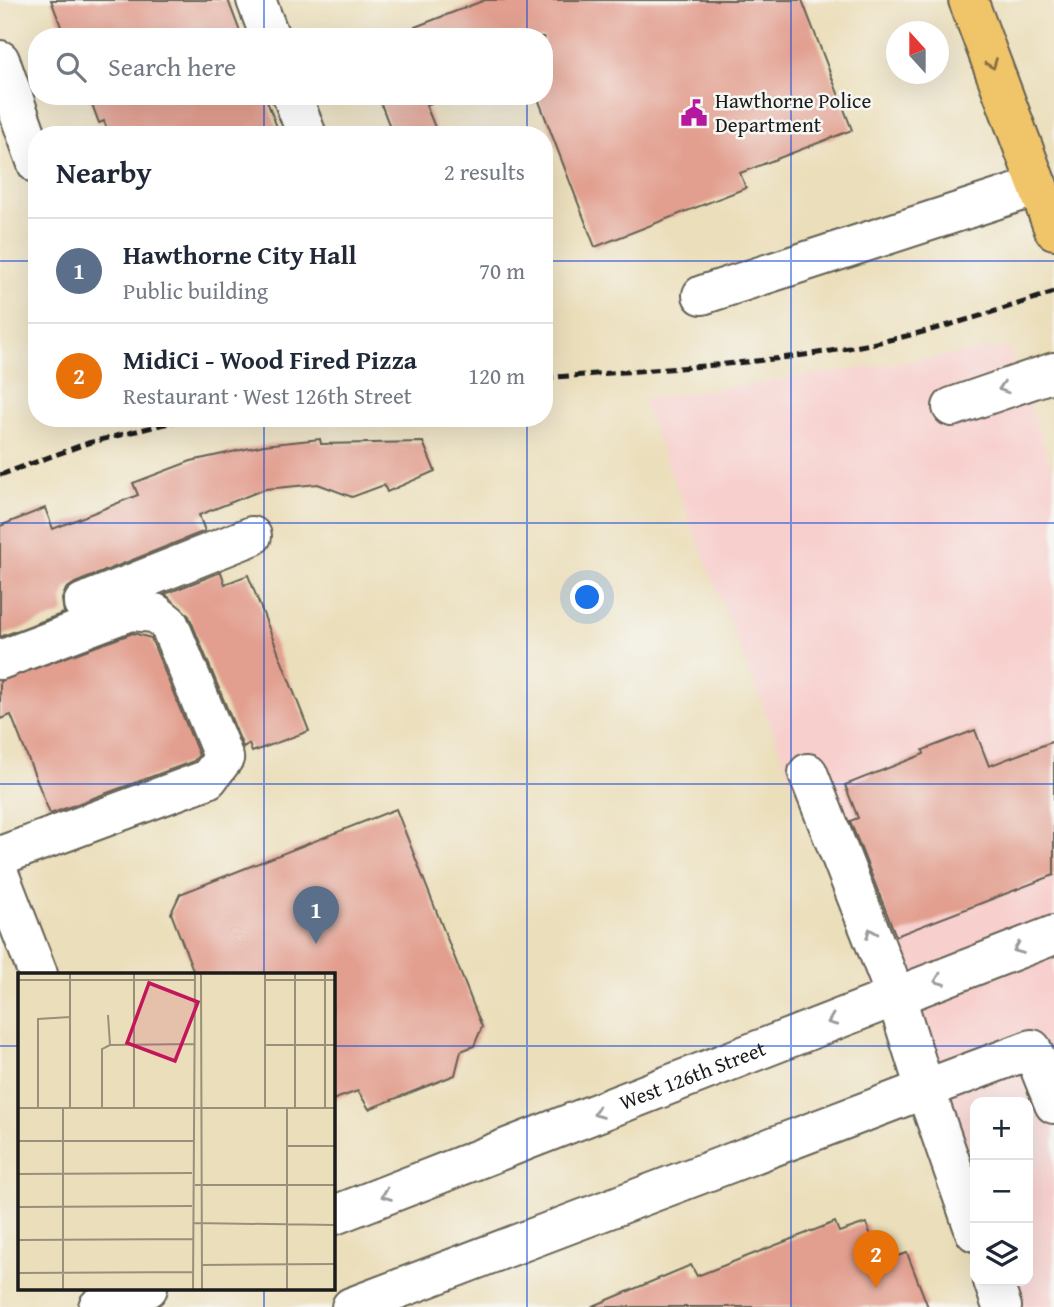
<!DOCTYPE html>
<meta charset="utf-8">
<style>
body{margin:0;font-family:"Gentium Book Plus",serif;background:#f6f6f7;color:#1f2937}
.controls{position:absolute;right:21px;bottom:21px;display:grid;overflow:hidden;border-radius:14px;box-shadow:0 7px 28px #0002}
.controls button{width:63px;height:63px;display:grid;place-items:center;padding:0;border:0;border-bottom:2px solid #e0e1e3;background:#fff;color:#1f2937;font:35px sans-serif}
.compass{position:absolute;left:886px;top:21px;width:63px;height:63px;border-radius:50%;background:#fff;box-shadow:0 7px 28px #0002;rotate:339deg}
.you{position:absolute;left:588px;top:598px;width:24px;height:24px;margin:-18px;border:5px solid #fff;border-radius:50%;background:#1a73e8;box-shadow:0 0 0 10px #1a73e833}
.badge{display:grid;place-items:center;width:46px;height:46px;border-radius:50%;background:#0f766e;color:#fff;font-size:23px;font-weight:700}
.pin{position:absolute;translate:-50% -58px;filter:drop-shadow(0 2px 4px #0008)}
.pin::after{content:'';position:absolute;top:37px;width:24px;height:21px;background:inherit;clip-path:polygon(0 0,100% 0,50% 100%)}
.list{margin:0;padding:0;list-style:none}
h2{display:flex;justify-content:space-between;align-items:center;height:91px;margin:0;padding:0 28px;font-size:30px}
h2 small{font-size:23px;font-weight:400;color:#747a83}
.list li{display:grid;grid-template-columns:46px 1fr auto;gap:21px;align-items:center;box-sizing:border-box;height:105px;padding:0 28px;border-top:2px solid #e0e1e3}
.list b{display:block;font-size:26px;white-space:nowrap}
.list p{margin:0;font-size:23px;white-space:nowrap;color:#747a83}
.list em{font-size:23px;font-style:normal;color:#747a83}
.icon{flex:none;width:38px;height:38px;fill:none;stroke:currentColor;stroke-width:2;stroke-linecap:round;stroke-linejoin:round}
.map{position:relative;flex:none;width:1054px;height:1307px;overflow:hidden}
.search{position:absolute;background:#fff;box-shadow:0 7px 28px #0002;left:28px;top:28px;width:525px;height:77px;display:flex;align-items:center;gap:18px;box-sizing:border-box;padding:0 24px;border-radius:28px;color:#747a83;font-size:26px}
.panel{position:absolute;background:#fff;box-shadow:0 7px 28px #0002;left:28px;top:126px;width:525px;height:301px;border-radius:28px}
.map>svg:first-child{display:block}
</style>
<div class="map">
<svg width="1054" height="1307" viewBox="0 0 1054 1307">
<rect width="100%" height="100%" fill="#f6f6f2"/>
<filter id="ink" filterUnits="userSpaceOnUse"><feTurbulence type="fractalNoise" baseFrequency=".0143" numOctaves="2"/><feDisplacementMap in="SourceGraphic" scale="14" xChannelSelector="R" yChannelSelector="G"/><feConvolveMatrix kernelMatrix="1 2 1 2 8 2 1 2 1" color-interpolation-filters="sRGB"/></filter>
<filter id="wash" filterUnits="userSpaceOnUse"><feTurbulence type="fractalNoise" baseFrequency=".00686" numOctaves="4" result="noise"/><feDisplacementMap in="SourceGraphic" scale="28" xChannelSelector="R" yChannelSelector="G"/><feGaussianBlur stdDeviation="1.57" result="paint"/><feColorMatrix in="noise" values="0 0 0 0 0 0 0 0 0 0 0 0 0 0 0 0 0 1.4 0 .05"/><feComposite in="paint" operator="in"/></filter>
<g filter="url(#wash)">
<rect width="100%" height="100%" fill="#ebdeba"/>
<path fill="#f7d0ce" d="M 1008,347 L 1054,472 L 1054,1307 L 1000,1307 L 990,1281 L 1028,1281 L 1028,1102 L 975,1102 L 975,1244 L 642,400 Z"/>
<g id="blocks">
<path fill="#e29f8f" d="M 51,0 L 228,0 L 242,37 L 65,37 Z
M 485,0 L 802,0 L 852,130 L 740,173 L 746,188 L 595,247 L 537,96 L 544,96 L 544,37 L 389,37 Z
M 89,96 L 265,96 L 280,135 L 109,135 L 104,121 L 99,123 Z
M 378,96 L 449,96 L 426,105 L 438,135 L 393,135 Z
M 320,439 L 321,444 L 423,442 L 435,471 L 387,492 L 384,485 L 352,497 L 318,484 L 265,489 L 199,515 L 205,531 L 75,583 L 66,589 L 62,599 L 64,613 L 0,637 L 0,526 L 45,508 L 53,529 L 138,495 L 133,483 L 191,461 L 264,445 Z
M 221,572 L 225,584 L 248,575 L 309,731 L 252,752 L 249,744 L 243,747 L 189,616 L 165,594 Z
M 133,633 L 151,638 L 199,755 L 194,761 L 50,814 L 11,715 L 0,719 L 0,681 Z
M 975,730 L 989,766 L 1054,741 L 1054,875 L 896,936 L 850,821 L 858,818 L 845,785 L 924,754 L 923,750 Z
M 396,809 L 482,1027 L 474,1046 L 461,1051 L 455,1075 L 369,1109 L 358,1091 L 332,1100 L 332,975 L 195,975 L 171,913 L 180,894 Z
M 835,1222 L 839,1232 L 866,1223 L 882,1261 L 907,1253 L 928,1307 L 591,1307 L 691,1265 L 697,1276 Z"/>
</g>
</g>
<g filter="url(#ink)">
<use href="#blocks" fill-opacity="0" stroke="#646053" stroke-width="2"/>
<g fill="none" stroke-linecap="round" stroke-linejoin="round">
<defs>
<g id="minor">
<path d="M 256,0 L 270,37"/>
<path d="M 0,60 L 37,164"/>
<path d="M 292,96 L 307,135"/>
<path d="M 702,295 L 1038,186"/>
<path d="M 952,407 L 1054,372"/>
<path d="M 83,603 L 252,536"/>
<path d="M 0,660 L 130,611 L 155,613 L 169,624 L 224,758 L 208,779 L 0,856"/>
<path d="M 808,773 L 896,997 L 925,1089 L 1032,1049 L 1054,1104"/>
<path d="M 0,876 L 38,974"/>
<path id="s1" d="M 332,1216 L 1054,935"/>
<path d="M 993,1281 L 1002,1307"/>
<path d="M 98,1307 L 148,1288"/>
<path d="M 351,1307 L 925,1089 L 975,1232"/>
</g>
<path id="major" d="M 968,0 L 1054,230"/>
</defs>
<use href="#minor" stroke="#646053" stroke-width="42"/>
<use href="#major" stroke="#646053" stroke-width="42"/>
<use href="#minor" stroke="#fff" stroke-width="38"/>
<use href="#major" stroke="#f0c469" stroke-width="38"/>
<path stroke="#1c1c1c" stroke-width="5" stroke-dasharray="10 5" stroke-linecap="butt" d="M 544,378 C 642,370 741,366 837,350 C 912,338 983,316 1054,292
M 0,475 L 88,443 L 189,418"/>
</g>
<defs><path id="oneway-chevron" d="M-2-3.5L2.5 0L-2 3.5" fill="none" stroke-width="1.6" stroke-linecap="round" stroke-linejoin="round" transform="scale(1.75)"/></defs>
<use stroke="#867042" href="#oneway-chevron" transform="translate(992 64) rotate(69)"/>
<g stroke="#999">
<use href="#oneway-chevron" transform="translate(1003 388) rotate(162)"/>
<use href="#oneway-chevron" transform="translate(871 933) rotate(-112)"/>
<use href="#oneway-chevron" transform="translate(1018 949) rotate(159)"/>
<use href="#oneway-chevron" transform="translate(939 980) rotate(159)"/>
<use href="#oneway-chevron" transform="translate(832 1021) rotate(159)"/>
<use href="#oneway-chevron" transform="translate(598 1113) rotate(159)"/>
<use href="#oneway-chevron" transform="translate(386 1195) rotate(159)"/>
</g>
</g>
<path fill="none" stroke="#1d4ed8" stroke-width="2" stroke-opacity="0.55" d="M 264,0 L 264,37M 527,0 L 527,37M 791,0 L 791,1307M 264,96 L 264,135M 527,96 L 527,135M 0,261 L 37,261M 544,261 L 1054,261M 264,418 L 264,974M 527,418 L 527,1307M 0,523 L 1054,523M 0,784 L 1054,784M 0,1046 L 19,1046M 332,1046 L 1054,1046M 264,1288 L 264,1307"/>
<defs>
<symbol id="civic-bare" viewBox="-9 -9 18 18"><path d="M-.6-6.5H3V-4.5H.6V-3L4-1V1h2V6H-6V1h2V-1L-.6-3ZM-1.2 2.5V6h2.4V2.5Z" fill="#b5179e" stroke="#f6f6f2" stroke-width="2.5" paint-order="stroke"/></symbol>
</defs>
<g fill-rule="evenodd">
<use href="#civic-bare" x="675" y="94" width="38" height="38"/>
</g>
<g text-anchor="middle" stroke-width="5" stroke-linejoin="round" paint-order="stroke">
<g font-size="21" fill="#1c1c1c" stroke="#f6f6f2" text-anchor="start">
<text x="715" y="108">Hawthorne Police<tspan x="715" dy="24">Department</tspan></text>
</g>
<g font-size="21" fill="#1c1c1c" stroke="#f6f6f2">
<text dy="7" stroke="none"><textPath href="#s1" startOffset="387">West 126th Street</textPath></text>
</g>
</g>
<g transform="translate(18 973)">
<rect width="317" height="317" fill="#ebdeba"/>
<path fill="none" stroke="#98907b" stroke-width="2" d="M 52,1 L 52,135M 116,1 L 116,135M 183,1 L 184,316M 277,1 L 277,135M 307,1 L 307,135M 0,7 L 176,7M 247,7 L 317,7M 90,42 L 92,72M 92,72 L 177,71M 247,72 L 317,72M 84,134 L 84,76 L 92,72M 0,135 L 136,135M 20,135 L 20,46 L 52,44M 135,135 L 317,135M 247,135 L 247,1M 269,135 L 269,316M 0,168 L 175,168M 269,173 L 317,173M 0,201 L 174,200M 177,212 L 317,212M 0,234 L 174,233M 176,250 L 317,252M 0,267 L 175,266M 183,292 L 317,291M 0,300 L 176,299M 45,316 L 45,135M 175,316 L 177,1"/>
<path fill="#c2185b" fill-opacity="0.15" stroke="#c2185b" stroke-width="3.5" d="M 131,10 L 180,29 L 157,88 L 109,70 Z"/>
<rect width="317" height="317" fill="none" stroke="#1c1c1c" stroke-width="3.5"/>
</g>
</svg>
<div class="controls">
<button>+</button>
<button>−</button>
<button><svg class="icon" aria-label="layers" viewBox="0 0 24 24"><path d="M12 4l9 5-9 5-9-5zM3 14l9 5 9-5"/></svg></button>
</div>
<svg class="compass" viewBox="-18 -18 36 36"><path d="M0-13l5 13h-10z" fill="#e53935"/><path d="M0 13l5-13h-10z" fill="#747a83"/></svg>
<div class="you"></div>
<div class="pin badge" style="left:316px;top:944px;background:#5c6f8a">1</div>
<div class="pin badge" style="left:876px;top:1288px;background:#e8710a">2</div>
<div class="search"><svg class="icon" aria-label="search" viewBox="0 0 24 24"><circle cx="10" cy="10" r="6"/><path d="M15 15l6 6"/></svg>Search here</div>
<section class="panel">
<h2>Nearby<small>2 results</small></h2>
<ul class="list">
<li><span class="badge" style="background:#5c6f8a">1</span><div><b>Hawthorne City Hall</b><p>Public building</p></div><em>70 m</em></li>
<li><span class="badge" style="background:#e8710a">2</span><div><b>MidiCi - Wood Fired Pizza</b><p>Restaurant · West 126th Street</p></div><em>120 m</em></li>
</ul>
</section>
</div>
